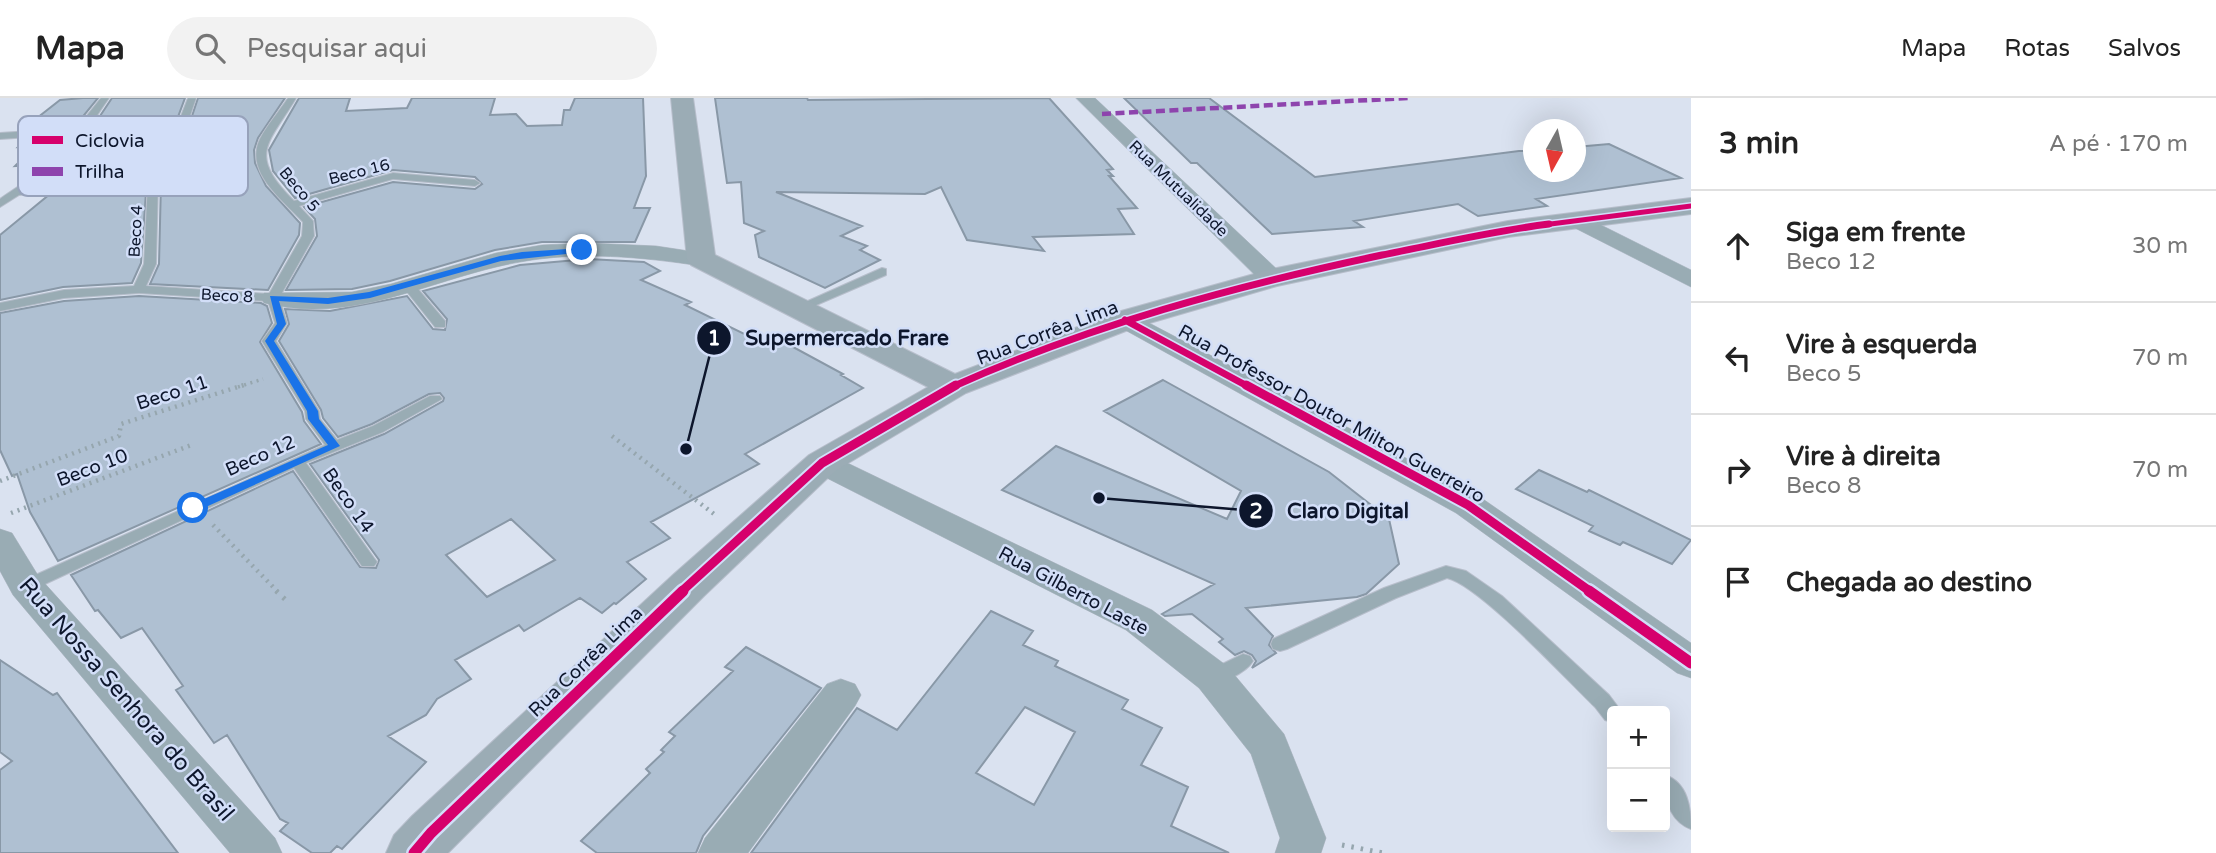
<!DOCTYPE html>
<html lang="pt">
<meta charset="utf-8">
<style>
body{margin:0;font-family:"Varela Round",sans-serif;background:#f2f2f2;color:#222}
.controls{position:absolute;right:21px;bottom:21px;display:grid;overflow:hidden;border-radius:7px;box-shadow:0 7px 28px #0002}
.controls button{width:63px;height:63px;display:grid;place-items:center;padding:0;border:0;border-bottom:2px solid #e0e0e0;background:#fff;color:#222;font:35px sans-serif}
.compass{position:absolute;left:1523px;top:21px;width:63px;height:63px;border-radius:50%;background:#fff;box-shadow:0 7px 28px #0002;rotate:188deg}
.stop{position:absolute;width:21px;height:21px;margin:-16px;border:5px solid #1a73e8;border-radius:50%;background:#fff}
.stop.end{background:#1a73e8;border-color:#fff;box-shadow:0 2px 7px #0008}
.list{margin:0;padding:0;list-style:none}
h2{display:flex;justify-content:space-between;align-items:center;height:91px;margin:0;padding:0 28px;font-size:30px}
h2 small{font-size:23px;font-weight:400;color:#767676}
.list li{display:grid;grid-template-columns:46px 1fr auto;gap:21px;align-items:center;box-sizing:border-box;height:112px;padding:0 28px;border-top:2px solid #e0e0e0}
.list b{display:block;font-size:26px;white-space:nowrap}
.list p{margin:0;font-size:23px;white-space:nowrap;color:#767676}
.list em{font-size:23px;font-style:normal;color:#767676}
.icon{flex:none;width:38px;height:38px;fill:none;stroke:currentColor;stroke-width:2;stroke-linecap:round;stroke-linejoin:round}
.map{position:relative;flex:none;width:1691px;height:755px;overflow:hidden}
header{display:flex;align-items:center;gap:42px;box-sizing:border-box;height:98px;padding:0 35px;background:#fff;border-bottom:2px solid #e0e0e0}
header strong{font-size:33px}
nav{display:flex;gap:38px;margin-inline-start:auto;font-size:24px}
.search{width:490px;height:63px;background:#f2f2f2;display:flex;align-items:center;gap:18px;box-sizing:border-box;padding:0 24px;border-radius:38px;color:#767676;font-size:26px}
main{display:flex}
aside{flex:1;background:#fff}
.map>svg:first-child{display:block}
</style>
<header>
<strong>Mapa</strong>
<div class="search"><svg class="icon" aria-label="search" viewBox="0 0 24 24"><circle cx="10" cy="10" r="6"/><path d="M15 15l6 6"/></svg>Pesquisar aqui</div>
<nav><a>Mapa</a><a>Rotas</a><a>Salvos</a></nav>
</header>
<main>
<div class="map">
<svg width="1691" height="755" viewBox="0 0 1691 755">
<rect width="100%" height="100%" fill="#dae2f0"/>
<path fill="#afc0d2" stroke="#8998a7" stroke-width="2" fill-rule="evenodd" d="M 83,0 L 98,0 L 76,27 L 23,31 L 60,2 Z
M 112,0 L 185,0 L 169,43 L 152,69 L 38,86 L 76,54 Z
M 198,0 L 285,0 L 258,40 L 254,52 L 255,65 L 266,88 L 300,125 L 299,137 L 268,192 L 150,186 L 159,166 L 161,85 L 183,45 Z
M 299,0 L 350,0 L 346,13 L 407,10 L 412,0 L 495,0 L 490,17 L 516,16 L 527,28 L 562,27 L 564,12 L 570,12 L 575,0 L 643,0 L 646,78 L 634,110 L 650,110 L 635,144 L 542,144 L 495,152 L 390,183 L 352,191 L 286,192 L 317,138 L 315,121 L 304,109 L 393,84 L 475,91 L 482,86 L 475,79 L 393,72 L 295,100 L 273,73 L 269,52 Z
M 715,0 L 807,0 L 808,2 L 1049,0 L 1113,71 L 1107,72 L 1113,78 L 1109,78 L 1137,110 L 1118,111 L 1134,136 L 1033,139 L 1044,153 L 967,142 L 941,89 L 925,96 L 776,94 L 862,128 L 841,138 L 867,148 L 860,152 L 880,162 L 825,190 L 759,159 L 755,137 L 764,133 L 744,125 L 741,84 L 727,85 Z
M 1124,0 L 1209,0 L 1315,79 L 1519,53 L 1534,53 L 1534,74 L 1576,74 L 1576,49 L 1609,46 L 1681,80 L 1536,101 L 1547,108 L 1478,118 L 1458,106 L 1354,123 L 1363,129 L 1272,136 L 1197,65 L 1191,65 Z
M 69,39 L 45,66 L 15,68 L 35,48 L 18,49 L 25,42 Z
M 147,80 L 141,165 L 132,185 L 63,189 L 0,202 L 0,137 L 50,96 Z
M 588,161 L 644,164 L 660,173 L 641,182 L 691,204 L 685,207 L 771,249 L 782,243 L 843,276 L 841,277 L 863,290 L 745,356 L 759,366 L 651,424 L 670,440 L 627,464 L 646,481 L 616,506 L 614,505 L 602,515 L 580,500 L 524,533 L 519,527 L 455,562 L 471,581 L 437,601 L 426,617 L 388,638 L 426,664 L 342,751 L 337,748 L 330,755 L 312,755 L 280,733 L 288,725 L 280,721 L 227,637 L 214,645 L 176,592 L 183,588 L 142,530 L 121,540 L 98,512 L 95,513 L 71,477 L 293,373 L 360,469 L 376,470 L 379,462 L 310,366 L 384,336 L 443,303 L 444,300 L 440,295 L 429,296 L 372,326 L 338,339 L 323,320 L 321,312 L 279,243 L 289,226 L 285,211 L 330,213 L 407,198 L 433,231 L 445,232 L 447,221 L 423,193 L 520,167 ZM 511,421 L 555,462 L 487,499 L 446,457 Z
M 139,198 L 261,205 L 267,208 L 272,225 L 260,244 L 302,314 L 304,323 L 321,346 L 58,463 L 30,414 L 17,376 L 12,378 L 0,352 L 0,215 L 64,203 Z
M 1163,282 L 1329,374 L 1389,421 L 1399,466 L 1366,496 L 1357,499 L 1246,510 L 1273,538 L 1269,547 L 1276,555 L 1252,570 L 1256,563 L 1252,557 L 1244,553 L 1235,557 L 1219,544 L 1223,541 L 1192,516 L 1165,518 L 1162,516 L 1214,486 L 1002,392 L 1056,348 L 1227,421 L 1241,393 L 1104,313 Z
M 1539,372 L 1587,394 L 1589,392 L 1691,442 L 1672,466 L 1623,444 L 1620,447 L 1589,433 L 1593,428 L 1516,391 Z
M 991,513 L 1033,533 L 1023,547 L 1058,563 L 1055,568 L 1128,602 L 1122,611 L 1162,630 L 1141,667 L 1188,689 L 1171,728 L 1229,755 L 751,755 L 857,610 L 897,632 ZM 1025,609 L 1075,634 L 1034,707 L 976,675 Z
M 746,549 L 821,590 L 703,738 L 696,755 L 597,755 L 581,743 L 650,675 L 646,671 L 664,654 L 661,652 L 675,638 L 669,634 L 733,573 L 725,569 Z
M 0,562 L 53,597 L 57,595 L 178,755 L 0,755 L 0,672 L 12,663 L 0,654 Z"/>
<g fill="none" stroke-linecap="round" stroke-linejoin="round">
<defs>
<path id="lane" d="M 101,0 L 109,0 C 98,15 89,30 79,46 C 67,64 46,77 29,90 L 68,86 L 154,71 L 171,44 L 188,0 L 196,0 L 181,44 L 158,84 L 156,166 L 146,188 L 269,196 L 302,138 L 303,124 C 283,102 244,74 260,41 C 267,27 279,14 288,0 L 296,0 C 268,47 247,56 294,103 L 393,75 L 475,82 L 480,85 L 475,88 L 393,81 L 299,108 L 313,123 L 314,138 L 279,200 L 287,225 L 276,243 L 319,313 L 320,321 L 337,342 L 373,328 L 430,298 L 440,298 L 442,301 L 383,334 L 306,365 L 374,460 L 377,464 L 374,468 L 362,468 L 294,370 L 32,492 L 20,492 L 17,488 L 20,484 L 325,347 L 306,321 L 305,313 L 262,243 L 275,225 L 268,203 L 139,195 L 64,200 L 0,213 L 0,205 L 64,192 L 134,188 L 144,166 L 148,84 L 151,77 L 68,92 L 19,97 L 0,109 L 0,101 C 25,83 60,65 74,36 L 0,41 L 0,35 L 77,30 Z
M 882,170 L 886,171 L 886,177 L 800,214 L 792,214 L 790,211 Z
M 408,183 L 412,184 L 445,223 L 445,229 L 435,229 L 404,190 L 404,184 Z
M 1446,468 L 1466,473 L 1502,498 L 1609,597 L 1621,613 L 1612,613 L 1612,624 L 1605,622 L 1595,609 C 1567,582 1479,487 1447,480 L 1396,500 L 1287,551 L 1280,553 L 1273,551 L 1271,546 L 1273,541 L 1384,490 Z
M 1243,556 L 1250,558 L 1253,563 C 1246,575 1219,588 1206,584 L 1203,579 L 1206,574 Z
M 1665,677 C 1688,685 1691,710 1691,731 C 1668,722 1664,698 1665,677 Z"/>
<path id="street" d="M 1076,0 L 1095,0 L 1281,175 L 1284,180 L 1281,185 L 1272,187 L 1263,185 Z
M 1577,115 L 1691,172 L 1691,189 L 1569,127 L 1566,122 L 1569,117 Z
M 588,145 L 656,148 L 709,156 L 713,161 L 709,166 L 701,168 C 641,159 580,153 520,164 C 434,179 354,228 264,205 L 261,200 L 264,195 L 352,194 L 391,186 L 496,155 L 542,147 Z
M 1125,214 L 1134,217 L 1480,399 L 1691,545 L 1691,580 L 1677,575 L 1456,415 L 1116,227 L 1112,222 L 1116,217 Z
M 822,355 L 833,358 L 1152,512 L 1227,568 L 1284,636 L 1326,740 L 1321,755 L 1275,755 L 1280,740 L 1251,656 L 1199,590 L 1126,532 L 811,372 L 806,365 L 811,358 Z
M 0,431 L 12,435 L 39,479 L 275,740 L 282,755 L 230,755 L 13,497 L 0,473 Z
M 841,581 L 855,586 L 861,597 L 855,608 L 748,755 L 698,755 L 705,740 L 827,586 Z"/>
<path id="secondary" d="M 671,0 L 693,0 L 715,157 L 955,276 L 1114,215 L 1272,171 L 1508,123 L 1691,100 L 1691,116 L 1508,139 L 1277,188 L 1136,229 L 966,295 L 835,373 L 704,498 L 448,755 L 386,755 L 394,737 L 412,718 L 674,476 L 809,357 L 928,289 L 691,167 L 687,161 Z"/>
</defs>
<use href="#lane" stroke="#b7becb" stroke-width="2"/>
<use href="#street" stroke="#b7becb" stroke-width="1"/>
<use href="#secondary" stroke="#b7becb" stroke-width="2"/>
<path stroke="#96a6ae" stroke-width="3.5" stroke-dasharray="2 4.5" stroke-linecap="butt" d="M 238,289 L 263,281"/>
<path stroke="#96a6ae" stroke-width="4.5" stroke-dasharray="2 5" stroke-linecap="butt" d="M 612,338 L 714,416
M 0,383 L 119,338 L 121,326 L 244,287
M 11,415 L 194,346
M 213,427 L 278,494"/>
<path stroke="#96a6ae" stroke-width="5" stroke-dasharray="2.5 7" stroke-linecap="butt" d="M 276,493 L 288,504
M 1342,747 L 1383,755"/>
<use href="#lane" fill="#99acb4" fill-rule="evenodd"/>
<use href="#street" fill="#99acb4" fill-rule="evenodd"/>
<use href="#secondary" fill="#9bacb5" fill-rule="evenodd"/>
<path stroke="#8e44ad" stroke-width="4.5" stroke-dasharray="9 4.5" stroke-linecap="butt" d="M 1102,16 L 1408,0"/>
<defs>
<path id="cycleway-far3" d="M 1535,128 L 1691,108"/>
<path id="cycleway-far2" d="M 1125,222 L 1249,289
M 952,289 C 1090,227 1235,188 1382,157 C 1438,146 1493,133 1549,126"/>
<path id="cycleway-far1" d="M 1246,287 L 1468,407 L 1591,494
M 681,494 L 822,365 L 956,287"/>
<path id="cycleway" d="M 1589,493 L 1691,565
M 414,755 L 431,735 L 683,493"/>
</defs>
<use href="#cycleway-far3" stroke="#d2def8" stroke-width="8"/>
<use href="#cycleway-far2" stroke="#d2def8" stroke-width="10"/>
<use href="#cycleway-far1" stroke="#d2def8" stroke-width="13"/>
<use href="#cycleway" stroke="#d2def8" stroke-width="16"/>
<use href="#cycleway-far3" stroke="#d6006c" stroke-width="5"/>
<use href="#cycleway-far2" stroke="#d6006c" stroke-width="7"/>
<use href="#cycleway-far1" stroke="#d6006c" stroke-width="9"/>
<use href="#cycleway" stroke="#d6006c" stroke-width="11"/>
</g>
<path fill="#1a73e8" d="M 582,150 L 585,154 L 501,163 L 370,200 L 328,206 L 279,203 L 286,226 L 274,243 L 318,313 L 319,321 L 340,348 L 197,413 L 188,413 L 188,408 L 328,347 L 308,321 L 307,313 L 265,243 L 277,226 L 270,198 L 328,200 L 369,194 L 500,158 L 522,154 Z"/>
<g text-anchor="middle" stroke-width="5" stroke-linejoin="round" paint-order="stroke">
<g font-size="16" fill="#0d162c" stroke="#d2def8">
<text transform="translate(359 73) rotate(-14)" y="6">Beco 16</text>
<text transform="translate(1179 90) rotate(44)" y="6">Rua Mutualidade</text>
<text transform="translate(300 91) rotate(50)" y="6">Beco 5</text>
<text transform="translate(135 133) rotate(-87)" y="6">Beco 4</text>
<text transform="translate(227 197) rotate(3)" y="6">Beco 8</text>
</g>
<g font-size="19" fill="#0d162c" stroke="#d2def8">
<text transform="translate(1047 234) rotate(-21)" y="7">Rua Corrêa Lima</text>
<text transform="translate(172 294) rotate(-18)" y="7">Beco 11</text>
<text transform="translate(1332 315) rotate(29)" y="7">Rua Professor Doutor Milton Guerreiro</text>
<text transform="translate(260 357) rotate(-24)" y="7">Beco 12</text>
<text transform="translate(92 369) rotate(-21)" y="7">Beco 10</text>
<text transform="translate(349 402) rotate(55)" y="7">Beco 14</text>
<text transform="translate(1074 492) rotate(28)" y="7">Rua Gilberto Laste</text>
<text transform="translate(585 563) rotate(-44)" y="7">Rua Corrêa Lima</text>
</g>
<g font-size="23" fill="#0d162c" stroke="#d2def8">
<text transform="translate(127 601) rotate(49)" y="8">Rua Nossa Senhora do Brasil</text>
</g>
</g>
<rect x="18" y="18" width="230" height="80" rx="10" fill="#d2def8" stroke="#97a2bb" stroke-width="2"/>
<rect x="32" y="38" width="31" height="8" fill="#d6006c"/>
<rect x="32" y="69" width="31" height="9" fill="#8e44ad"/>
<g font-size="19" fill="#0d162c">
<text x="75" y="49">Ciclovia</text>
<text x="75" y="80">Trilha</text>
</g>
<path fill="none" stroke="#0d162c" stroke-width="2.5" d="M686 351L714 240M1099 400L1256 413"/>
<g fill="#0d162c" stroke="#d2def8" stroke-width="2.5">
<circle cx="686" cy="351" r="7"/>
<circle cx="1099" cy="400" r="7"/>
<circle cx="714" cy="240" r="18"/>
<circle cx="1256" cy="413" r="18"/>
</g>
<g font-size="21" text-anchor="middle" font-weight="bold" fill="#fff">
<text x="714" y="247">1</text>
<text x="1256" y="420">2</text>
</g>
<g font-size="21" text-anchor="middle" font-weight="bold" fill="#0d162c" stroke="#d2def8" stroke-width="5" stroke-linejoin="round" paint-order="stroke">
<text x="847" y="247">Supermercado Frare</text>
<text x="1348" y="420">Claro Digital</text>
</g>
</svg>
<div class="controls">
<button>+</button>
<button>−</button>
</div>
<svg class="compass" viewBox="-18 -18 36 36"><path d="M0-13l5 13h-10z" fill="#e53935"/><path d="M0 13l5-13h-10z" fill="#767676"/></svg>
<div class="stop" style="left:193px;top:410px"></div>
<div class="stop end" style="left:582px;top:152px"></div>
</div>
<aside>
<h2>3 min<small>A pé · 170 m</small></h2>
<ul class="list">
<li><svg class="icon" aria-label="ahead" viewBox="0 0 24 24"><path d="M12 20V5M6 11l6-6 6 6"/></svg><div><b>Siga em frente</b><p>Beco 12</p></div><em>30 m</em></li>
<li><svg class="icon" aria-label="left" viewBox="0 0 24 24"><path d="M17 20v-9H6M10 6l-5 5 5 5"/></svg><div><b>Vire à esquerda</b><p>Beco 5</p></div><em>70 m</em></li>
<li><svg class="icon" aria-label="right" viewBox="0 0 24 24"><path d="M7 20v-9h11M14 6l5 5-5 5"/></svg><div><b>Vire à direita</b><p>Beco 8</p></div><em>70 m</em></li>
<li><svg class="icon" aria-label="arrive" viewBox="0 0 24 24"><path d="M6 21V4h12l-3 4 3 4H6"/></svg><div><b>Chegada ao destino</b></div></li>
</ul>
</aside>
</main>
